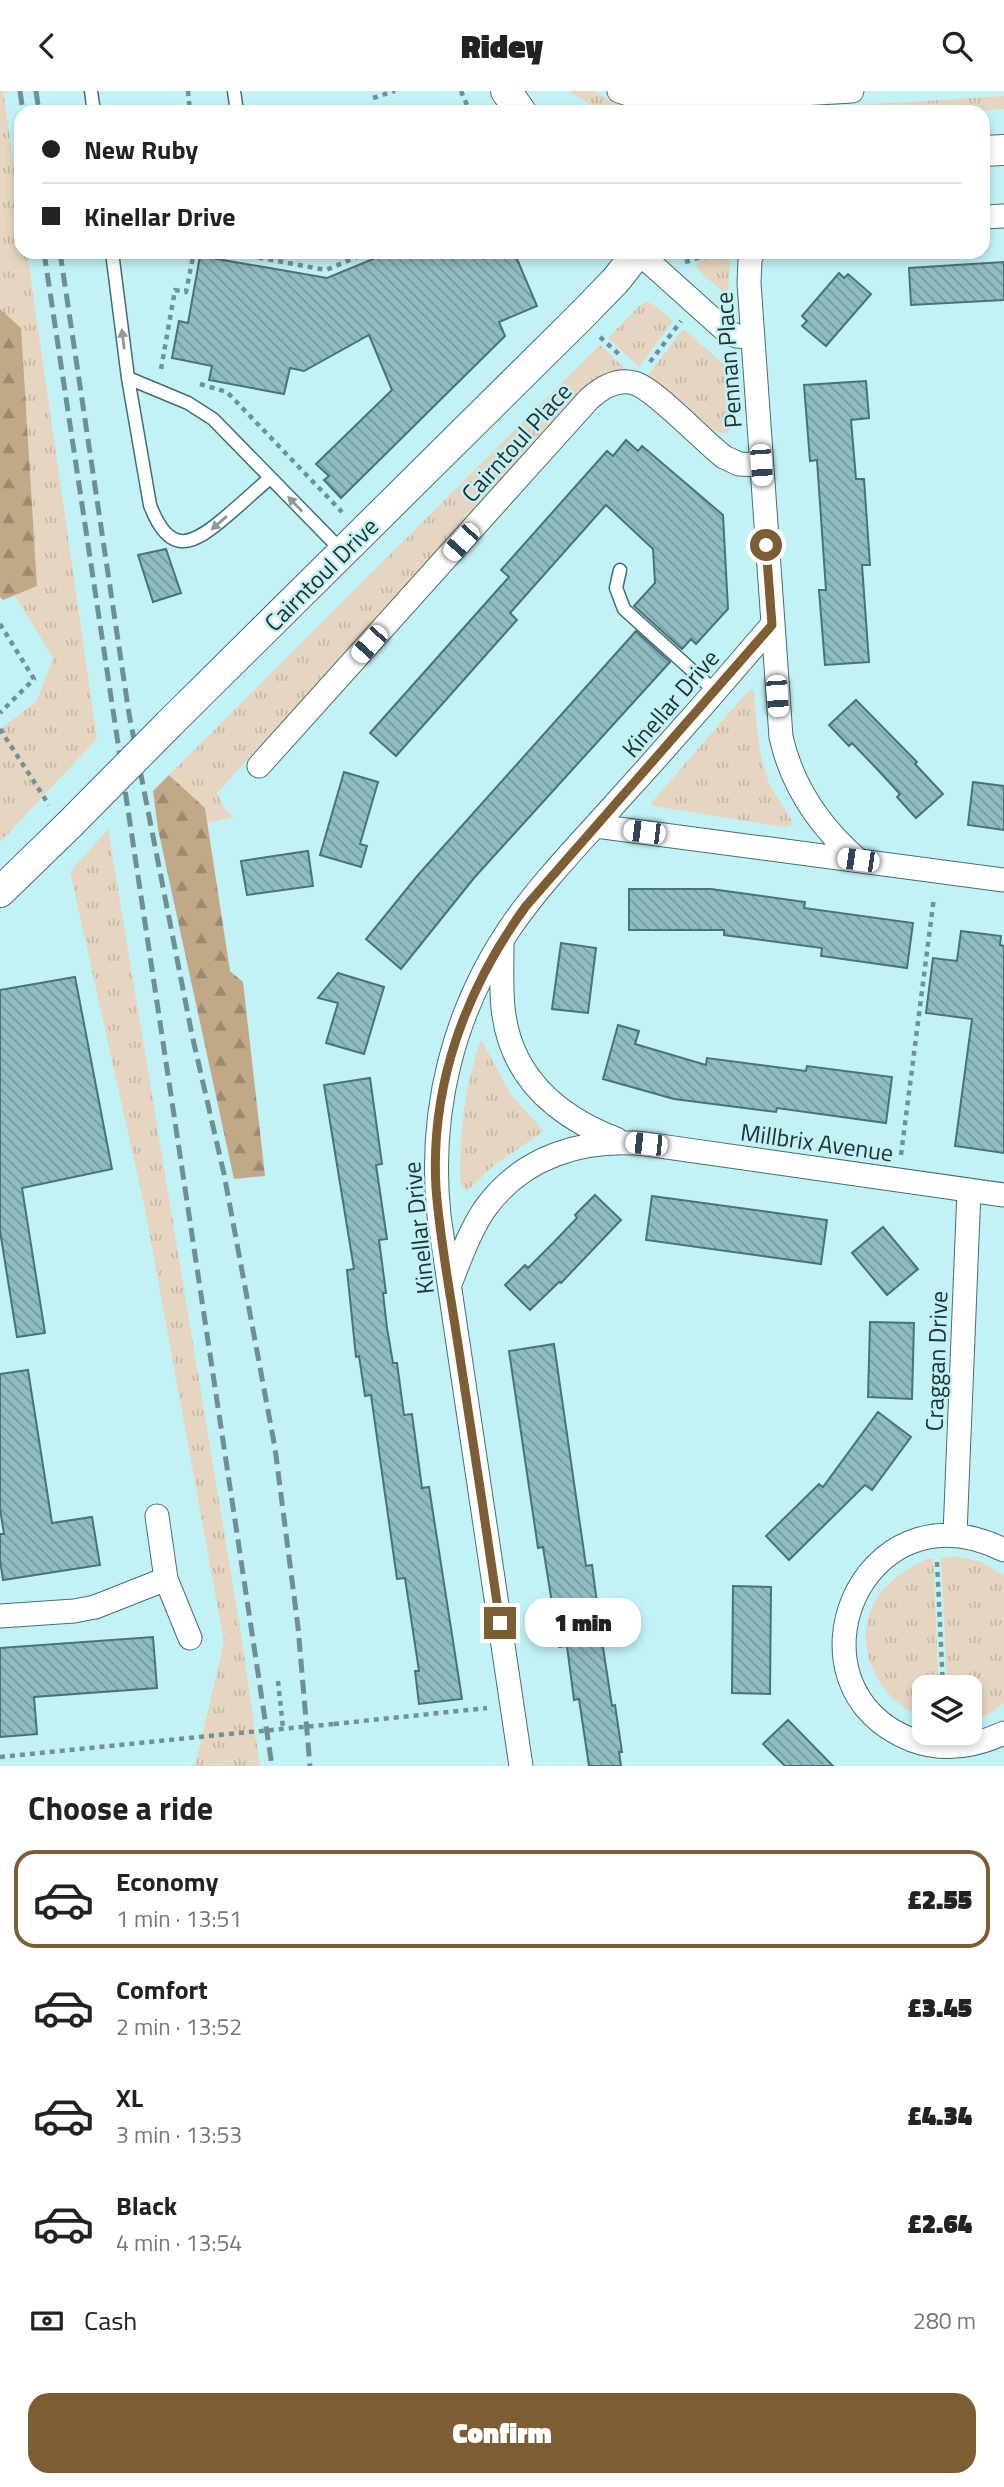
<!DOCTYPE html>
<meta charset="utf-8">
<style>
body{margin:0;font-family:"Titillium Web",sans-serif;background:#f6f6f6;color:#222;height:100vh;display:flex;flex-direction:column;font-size:26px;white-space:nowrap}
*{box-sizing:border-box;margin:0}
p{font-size:23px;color:#767676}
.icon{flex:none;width:38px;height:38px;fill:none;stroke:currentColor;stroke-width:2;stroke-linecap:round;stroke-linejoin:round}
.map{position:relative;height:1675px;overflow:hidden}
.panel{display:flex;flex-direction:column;background:#fff;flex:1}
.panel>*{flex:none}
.hud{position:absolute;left:14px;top:14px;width:976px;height:154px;border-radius:21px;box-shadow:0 4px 10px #0003;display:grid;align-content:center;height:154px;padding:0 28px;background:#fff}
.controls{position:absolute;left:912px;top:1584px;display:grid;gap:14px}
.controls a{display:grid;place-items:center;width:70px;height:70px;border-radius:14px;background:#fff;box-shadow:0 4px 10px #0003;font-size:35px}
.end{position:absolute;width:32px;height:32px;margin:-16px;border:9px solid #7d5d33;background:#fff;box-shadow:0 0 0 4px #fff}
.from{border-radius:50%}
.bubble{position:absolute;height:49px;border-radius:21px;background:#fff;box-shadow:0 4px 10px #0003;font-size:23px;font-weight:800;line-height:49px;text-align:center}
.car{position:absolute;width:21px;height:42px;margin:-21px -10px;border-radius:9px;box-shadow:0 0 5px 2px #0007;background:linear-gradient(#fff 24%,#345 0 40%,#fff 0 76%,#345 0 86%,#fff 0)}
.hud b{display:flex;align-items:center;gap:24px;height:66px;font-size:26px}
.hud b+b{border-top:2px solid #e0e0e0}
.hud i{width:18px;height:18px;background:#222}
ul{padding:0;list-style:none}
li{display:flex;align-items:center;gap:21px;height:98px;margin:0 14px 10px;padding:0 14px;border:4px solid transparent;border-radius:21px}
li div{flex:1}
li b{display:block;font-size:26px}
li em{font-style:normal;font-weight:800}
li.selected{border-color:#7d5d33}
li>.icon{width:63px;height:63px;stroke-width:1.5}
h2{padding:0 28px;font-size:32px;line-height:84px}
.pay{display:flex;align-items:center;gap:18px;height:77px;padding:0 28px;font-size:26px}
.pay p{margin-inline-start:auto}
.cta{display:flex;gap:14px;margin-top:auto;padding:14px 28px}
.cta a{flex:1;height:80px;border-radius:21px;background:#7d5d33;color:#fff;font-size:28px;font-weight:800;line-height:80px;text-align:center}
header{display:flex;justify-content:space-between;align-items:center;height:91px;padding:0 28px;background:#fff;font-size:32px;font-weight:800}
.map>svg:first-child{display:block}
.grass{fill:url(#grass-tufts)}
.forest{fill:url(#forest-firs)}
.building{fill:url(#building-back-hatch);stroke:#487377;stroke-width:2}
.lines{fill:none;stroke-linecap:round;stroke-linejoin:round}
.service-casing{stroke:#436f73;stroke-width:15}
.minor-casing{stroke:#436f73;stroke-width:25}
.tertiary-casing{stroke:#436f73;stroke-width:32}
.path{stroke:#719295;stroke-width:4.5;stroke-dasharray:5 5;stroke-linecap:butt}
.service{stroke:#fff;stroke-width:12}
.minor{stroke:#fff;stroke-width:23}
.tertiary{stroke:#fff;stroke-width:30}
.rail{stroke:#6f8f92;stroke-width:5;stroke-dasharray:14 7;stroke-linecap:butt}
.tertiary-bridge-casing{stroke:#436f73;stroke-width:32;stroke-linecap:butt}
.path-bridge{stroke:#719295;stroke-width:4.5;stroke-dasharray:5 5;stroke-linecap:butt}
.tertiary-bridge{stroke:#fff;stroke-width:30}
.oneway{fill:#90999a}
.route{stroke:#7d5d33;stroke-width:9}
.labels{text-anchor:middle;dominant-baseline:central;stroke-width:5;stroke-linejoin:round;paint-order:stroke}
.street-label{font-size:24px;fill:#213335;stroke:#c3f2f6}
</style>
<header><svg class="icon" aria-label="back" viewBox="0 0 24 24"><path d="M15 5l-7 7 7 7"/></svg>Ridey<svg class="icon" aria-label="search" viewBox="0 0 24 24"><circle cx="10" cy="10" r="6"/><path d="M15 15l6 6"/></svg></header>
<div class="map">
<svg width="1004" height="1675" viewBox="0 0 1004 1675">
<defs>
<pattern id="grass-tufts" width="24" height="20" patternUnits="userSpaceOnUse" patternTransform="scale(1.75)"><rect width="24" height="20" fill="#e6d6c1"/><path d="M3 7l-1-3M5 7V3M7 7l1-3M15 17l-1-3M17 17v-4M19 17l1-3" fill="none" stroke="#c5b8a6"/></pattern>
<pattern id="forest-firs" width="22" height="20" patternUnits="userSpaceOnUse" patternTransform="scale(1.75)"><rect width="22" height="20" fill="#c1a887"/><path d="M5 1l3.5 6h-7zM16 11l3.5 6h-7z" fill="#9c896f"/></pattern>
<pattern id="building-back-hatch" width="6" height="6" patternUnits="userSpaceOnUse" patternTransform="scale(1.75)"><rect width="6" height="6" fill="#8fbdc1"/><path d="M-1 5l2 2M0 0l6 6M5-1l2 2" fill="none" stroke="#749a9e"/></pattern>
</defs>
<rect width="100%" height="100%" fill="#c3f2f6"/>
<path class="grass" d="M0,0h3l18,122v39h6l70,487 -97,103v-113l37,-28 16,-43 -53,-87z
M568,0h24l25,12 32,9h-46z
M1004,5v13l-45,3h-145l-1,-4z
M727,163l3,3 -2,34 -3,3 -27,-24 -2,-5 3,-4z
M646,211l7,2 20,17 -34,46 -31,-29 32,-33z
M683,238l47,40 4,56 -7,8c-22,2 -62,-43 -79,-58z
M600,254l29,27 -71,46 -341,375 7,15 10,9 -27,6 -2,-15 -36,-33z
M752,598l2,3c2,31 4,62 15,91 6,15 20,28 24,42l-9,2 -132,-21v-4l96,-111z
M108,738l134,811 18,126h-65l29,-124 -78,-428 -76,-342z
M482,950l29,54 33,36 -51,35 -26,25 -6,-5 -1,-10c0,-46 5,-90 20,-134z
M954,1465l28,6 22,14v127l-18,13 -16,4v-33h-23l-6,-129z
M926,1468h7l6,128h-15v31c-50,-18 -78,-83 -42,-127 13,-15 27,-23 44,-32z"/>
<path class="forest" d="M0,218l21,19 16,258 -34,14 -3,-3z
M169,684l36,33 25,163 13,11 22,194 -31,3 -76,-350 -5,-38z"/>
<path class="building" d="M390,161h124l23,54 -38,16 6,14 -164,162 -17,-18 5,-4 -13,-12 76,-74 -23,-55 -65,36 -14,-3 -6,26 -75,-14 3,-14 -40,-8 7,-37 9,2 12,-67 127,22z
M1004,171v38l-93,5 -2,-37z
M839,182l5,5 4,-4 23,20 -45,52 -24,-20 5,-5 -5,-5z
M866,290l3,37 -18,2 5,59h8l6,86h-8l7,97 -44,3 -6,-75h7l-9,-130 -7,1 -6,-76z
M626,349l12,11 4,-5 81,69 5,94 -32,35 -5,-5 -9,10 -48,-43 21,-23 -2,-34 -47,-44 -96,108 7,7 -121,136 -26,-23 139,-156 -8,-7 106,-119 6,5z
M166,458l15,44 -28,9 -15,-47z
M636,540l34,31 -196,216 -73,91 -35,-30 52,-64z
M856,609l61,62 -2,2 28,30 -27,24 -19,-21 3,-3 -23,-25 -25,-26 -3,3 -20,-21z
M344,681l34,10 -18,62 7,2 -6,21 -41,-12z
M973,691l31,4v44l-36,-5z
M308,760l5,35 -66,9 -6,-34z
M629,798h82l94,13 -1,6 109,15 -6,45 -86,-12 1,-8 -98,-13v-5h-95z
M961,840l40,5 -1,9 4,1v207l-49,-7 17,-127 -46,-6 7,-55 24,3z
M561,852l35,5 -8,65 -36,-4z
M338,882l46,14 -20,67 -38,-11 12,-40 -20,-5z
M75,886l37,192 -90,19 23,145 -28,4 -17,-106v-241z
M618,934l21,6 -4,13 71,21 1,-7 99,13 1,-5 85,11 -6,46 -109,-15 -1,4 -102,-13 -71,-20z
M370,987l12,86 -6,1 11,74 -8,1 7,53h-3l4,35 6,35h4l7,52 8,-1 10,74 7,-1 33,212 -43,5 -4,-33h4l-14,-93 -8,1 -26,-184 -6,1 -6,-40 -3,1 -9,-87 7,-1 -30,-184z
M595,1104l26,25 -60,63 -2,-1 -29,28 -25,-25 20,-20 3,3 25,-25 24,-25 -2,-3z
M652,1105l175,24 -6,44 -175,-24z
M883,1136l35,42 -31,26 -35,-42z
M870,1231l44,1 -2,76 -44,-2z
M554,1253l32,222 6,-1 10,76 10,65 3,-1 7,47h-3l2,14h-32l-10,-67 -5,1 -7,-54 -8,1 -16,-100 -5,1 -29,-197z
M28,1279l24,153 40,-6 8,48 -97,15 -3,-20v-26h4l-4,-25v-135z
M878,1321l33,25 -39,53 -7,-5 -76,75 -23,-24 53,-52 4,3z
M733,1495l38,1 -1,107 -38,-1z
M153,1546l4,51 -123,9 3,37 -37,3v-89z
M788,1629l45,46h-48l-22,-22z"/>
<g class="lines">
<g class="service-casing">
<path id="service" d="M91,0l3,21
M234,0l3,21
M112,161l16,126 60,25 25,16 130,133
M128,287l22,127c20,53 43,40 78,10 14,-12 28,-25 42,-37
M620,479l-4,18 8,21 92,83"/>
</g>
<g class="minor-casing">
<path id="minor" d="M619,0l21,7 41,3 171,-10
M984,126l20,-1
M638,161l88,79 11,5 15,1
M753,161l-3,8 -1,23 32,454c11,49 39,90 77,123
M259,675l330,-367c12,-11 27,-21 45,-16 20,5 70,59 90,74l15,7 22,1
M596,735l408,54
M502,852c0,21 -1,43 1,65 7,68 53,108 113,131
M450,1193c10,-25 19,-51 34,-74 38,-54 99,-72 162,-66l358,51
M157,1425l9,63 24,59
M955,1443l14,-344
M1004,1459c-144,-71 -226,138 -92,190 32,12 62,7 92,-7
M0,1525l74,-5 21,-4 71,-28
M521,1675l-82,-550c-11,-104 14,-205 73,-291 32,-46 73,-87 110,-129 51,-56 101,-113 150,-171"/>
</g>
<g class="tertiary-casing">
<path id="tertiary" d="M506,0l15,21
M984,60l20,-1
M169,633l411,-407 36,-37 22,-28
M0,801l70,-68"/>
</g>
<path class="path" d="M188,0l2,21
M461,0l9,21
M373,7l22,-7
M229,161l97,18 43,-18
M685,171l32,-10
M600,246l22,20
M650,271l31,-41
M161,278l14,-79 11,2 8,-40
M200,293l27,8 115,120
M0,533l34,55 -34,34
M0,638l49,76
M901,1064l33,-258
M937,1471l6,125
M278,1590l5,47
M334,1633l153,-16
M0,1666l229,-23"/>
<use href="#service" class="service"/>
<use href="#minor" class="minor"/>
<use href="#tertiary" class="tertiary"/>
<path class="rail" d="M20,0l3,21
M36,0l3,21
M44,161l228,1514
M60,161l69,462 63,321 32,139 51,274 23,179 12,139"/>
<g class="tertiary-bridge-casing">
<path id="tertiary-bridge" d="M70,733l99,-100"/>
</g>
<path class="path-bridge" d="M229,1643l105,-10"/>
<use href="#tertiary-bridge" class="tertiary-bridge"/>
</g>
<defs><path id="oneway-solid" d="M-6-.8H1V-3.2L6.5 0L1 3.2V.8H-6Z" transform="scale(1.75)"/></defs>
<g class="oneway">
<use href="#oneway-solid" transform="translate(123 248) rotate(-97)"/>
<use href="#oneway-solid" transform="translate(295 413) rotate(-134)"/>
<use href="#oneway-solid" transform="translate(219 432) rotate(139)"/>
</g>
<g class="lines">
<path class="route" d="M500,1532c-13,-91 -27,-181 -41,-272 -8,-54 -19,-109 -23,-163 -6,-103 30,-200 90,-282l246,-281 -6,-80"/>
</g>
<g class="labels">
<g class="street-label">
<text transform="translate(728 269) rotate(-94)">Pennan Place</text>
<text transform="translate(516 351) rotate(-48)">Cairntoul Place</text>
<text transform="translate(321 483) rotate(-45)">Cairntoul Drive</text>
<text transform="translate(670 612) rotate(-49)">Kinellar Drive</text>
<text transform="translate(817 1051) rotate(8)">Millbrix Avenue</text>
<text transform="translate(418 1137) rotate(-96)">Kinellar Drive</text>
<text transform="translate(936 1270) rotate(-88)">Craggan Drive</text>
</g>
</g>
</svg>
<div class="controls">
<a><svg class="icon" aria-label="layers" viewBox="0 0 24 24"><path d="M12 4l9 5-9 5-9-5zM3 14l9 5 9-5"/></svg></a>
</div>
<i class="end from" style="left:766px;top:454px"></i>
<i class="end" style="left:500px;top:1532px"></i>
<div class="bubble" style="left:525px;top:1507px;width:116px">1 min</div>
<i class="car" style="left:761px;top:374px;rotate:176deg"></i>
<i class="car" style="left:461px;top:451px;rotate:222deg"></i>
<i class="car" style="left:369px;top:553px;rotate:222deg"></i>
<i class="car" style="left:777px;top:605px;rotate:176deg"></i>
<i class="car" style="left:644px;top:741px;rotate:277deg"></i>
<i class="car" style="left:858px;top:769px;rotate:278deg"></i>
<i class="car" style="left:646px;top:1053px;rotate:276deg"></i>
<div class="hud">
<b><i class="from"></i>New Ruby</b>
<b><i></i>Kinellar Drive</b>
</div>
</div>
<section class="panel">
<h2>Choose a ride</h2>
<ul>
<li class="selected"><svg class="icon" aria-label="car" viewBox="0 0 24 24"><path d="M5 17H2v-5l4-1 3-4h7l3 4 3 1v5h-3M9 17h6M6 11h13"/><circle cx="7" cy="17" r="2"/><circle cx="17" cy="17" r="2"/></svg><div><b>Economy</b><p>1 min · 13:51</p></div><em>£2.55</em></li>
<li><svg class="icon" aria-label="car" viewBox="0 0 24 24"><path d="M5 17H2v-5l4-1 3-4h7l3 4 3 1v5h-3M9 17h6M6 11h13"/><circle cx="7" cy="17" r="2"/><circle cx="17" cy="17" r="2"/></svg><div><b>Comfort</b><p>2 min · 13:52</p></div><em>£3.45</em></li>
<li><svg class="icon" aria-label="car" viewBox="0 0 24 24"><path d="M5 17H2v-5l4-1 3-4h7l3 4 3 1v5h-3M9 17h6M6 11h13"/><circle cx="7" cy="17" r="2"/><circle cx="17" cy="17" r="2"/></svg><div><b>XL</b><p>3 min · 13:53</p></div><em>£4.34</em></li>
<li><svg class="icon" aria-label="car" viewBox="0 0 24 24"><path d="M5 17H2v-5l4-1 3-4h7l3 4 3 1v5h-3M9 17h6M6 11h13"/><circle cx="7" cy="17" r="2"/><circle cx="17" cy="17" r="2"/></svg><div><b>Black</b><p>4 min · 13:54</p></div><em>£2.64</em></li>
</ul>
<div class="pay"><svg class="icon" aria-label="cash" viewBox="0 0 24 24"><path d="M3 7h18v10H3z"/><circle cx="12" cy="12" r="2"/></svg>Cash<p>280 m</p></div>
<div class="cta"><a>Confirm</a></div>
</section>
